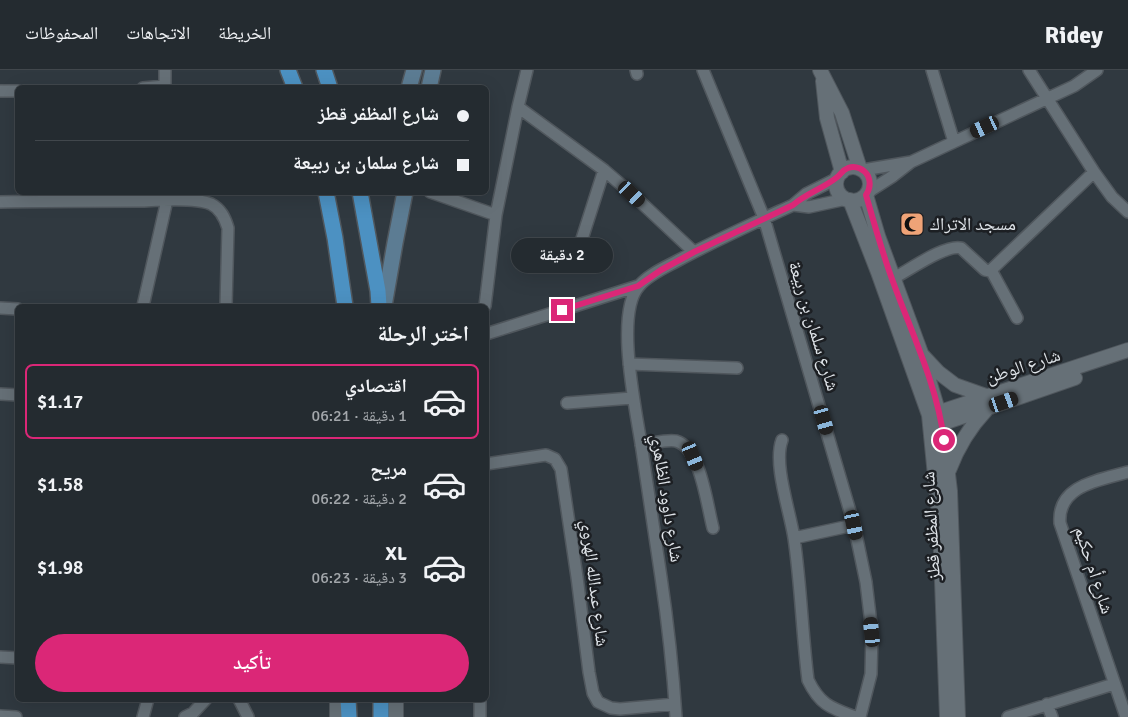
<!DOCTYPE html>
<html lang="ar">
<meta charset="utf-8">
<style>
body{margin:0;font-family:Signika,"Noto Naskh Arabic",sans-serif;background:#30373c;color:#f1f3f6;direction:rtl;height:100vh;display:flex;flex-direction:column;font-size:19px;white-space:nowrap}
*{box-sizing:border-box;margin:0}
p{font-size:16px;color:#a3a7ab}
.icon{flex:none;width:28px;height:28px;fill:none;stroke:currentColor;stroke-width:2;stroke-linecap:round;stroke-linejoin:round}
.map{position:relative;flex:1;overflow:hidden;direction:ltr}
.drawer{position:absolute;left:15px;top:234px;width:474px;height:398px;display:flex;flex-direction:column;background:#242b30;border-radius:8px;box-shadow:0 5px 20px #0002,0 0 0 1px #41474c;direction:rtl}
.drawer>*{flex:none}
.hud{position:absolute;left:15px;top:15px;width:474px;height:110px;border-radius:8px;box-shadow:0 5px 20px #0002,0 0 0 1px #41474c;direction:rtl;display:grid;align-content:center;height:110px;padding:0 20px;background:#242b30}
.end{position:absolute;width:22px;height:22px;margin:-11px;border:6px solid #db2777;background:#fff;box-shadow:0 0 0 2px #fff}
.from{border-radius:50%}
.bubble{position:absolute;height:35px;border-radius:18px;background:#242b30;box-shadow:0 5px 20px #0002,0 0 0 1px #41474c;font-size:16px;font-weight:600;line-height:35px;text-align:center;direction:rtl}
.car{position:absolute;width:15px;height:30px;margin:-15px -8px;border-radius:6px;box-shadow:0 0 4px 1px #0007;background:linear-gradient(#222 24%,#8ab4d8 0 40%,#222 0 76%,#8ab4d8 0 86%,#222 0)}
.hud b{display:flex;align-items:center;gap:18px;height:48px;font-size:19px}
.hud b+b{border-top:1px solid #41474c}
.hud i{width:12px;height:12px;background:#f1f3f6}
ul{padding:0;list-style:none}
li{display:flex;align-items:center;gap:15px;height:75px;margin:0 10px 8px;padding:0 10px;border:2px solid transparent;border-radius:8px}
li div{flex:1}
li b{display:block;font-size:19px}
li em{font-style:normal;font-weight:600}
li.active{border-color:#db2777}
li>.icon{width:45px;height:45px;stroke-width:1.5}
h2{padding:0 20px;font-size:22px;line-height:60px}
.primary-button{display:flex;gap:10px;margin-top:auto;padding:10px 20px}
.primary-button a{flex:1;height:58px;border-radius:30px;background:#db2777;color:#fff;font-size:20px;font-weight:600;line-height:58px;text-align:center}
header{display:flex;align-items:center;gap:30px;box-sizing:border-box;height:70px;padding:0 25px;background:#242b30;border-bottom:1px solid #41474c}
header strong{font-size:24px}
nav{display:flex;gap:28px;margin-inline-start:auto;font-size:18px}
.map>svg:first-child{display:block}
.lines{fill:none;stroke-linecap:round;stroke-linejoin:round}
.minor-casing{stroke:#50575d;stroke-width:14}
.tertiary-casing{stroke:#50575d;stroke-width:16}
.secondary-casing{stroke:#50575d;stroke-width:18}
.trunk-casing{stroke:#50575d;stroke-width:18}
.minor{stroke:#667077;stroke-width:11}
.tertiary{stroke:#667077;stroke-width:14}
.secondary{stroke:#5c7c93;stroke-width:15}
.trunk{stroke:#4c91c2;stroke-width:15}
.route{stroke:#db2777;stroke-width:6}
.labels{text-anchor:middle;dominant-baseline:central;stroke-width:5;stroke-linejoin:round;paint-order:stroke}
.poi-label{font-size:18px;fill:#dfe4e9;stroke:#1c1f23;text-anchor:start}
.street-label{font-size:18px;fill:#dfe4e9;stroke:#1c1f23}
</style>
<header>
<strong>Ridey</strong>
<nav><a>الخريطة</a><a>الاتجاهات</a><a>المحفوظات</a></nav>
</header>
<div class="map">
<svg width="1128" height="647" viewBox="0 0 1128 647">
<rect width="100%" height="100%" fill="#303940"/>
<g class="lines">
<g class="minor-casing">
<path id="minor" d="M165,0v18
M636,0l1,4
M703,0l61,148 90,307 12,57 6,50 -1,42 -11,43
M932,0l22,72
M1029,0l65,102 18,25 16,15
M143,18l22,-2
M0,21h18
M518,37l86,63 28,24 62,58
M863,100l48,-8
M430,122l66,23
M868,122l25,-16 18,-14 163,-76 23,-16
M0,132c47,-1 95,-1 142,-1 18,-1 53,-4 69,3 10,5 14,14 17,24l-2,78
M793,135l16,2 37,-8
M581,172l23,-72
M991,200l26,48
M892,209c16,-8 53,-35 69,-31l24,22 5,1 104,-99
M143,236l24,-106v-7
M485,236l11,-91 22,-108 9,-37
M0,238l18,1
M486,264l152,-48
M629,294l108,4
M0,324l18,1
M567,333l65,-5
M782,370c-9,24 8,71 12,98 7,47 8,95 14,142 12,25 23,28 47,37
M641,375c11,-1 25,-6 35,-4 25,7 31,65 37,87
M486,394l60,-9 9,4 6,10 16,108 12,95 4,21 5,9 13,6 9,1 55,-5
M794,468l60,-13
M0,587l18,1
M239,629l9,18
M480,629v18
M1047,634l5,13
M0,646l16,1
M143,647l5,-18
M185,647l8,-4 13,-14
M676,647c-3,-46 -8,-93 -15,-140 -6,-42 -13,-85 -19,-127 -5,-36 -28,-136 -3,-164 9,-11 25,-18 38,-25 37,-20 77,-38 116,-56l13,-11 32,-16
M1008,647l106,-33
M1126,647l-66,-194c-3,-38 40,-43 68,-51"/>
</g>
<g class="tertiary-casing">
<path id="tertiary" d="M820,0l22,43 18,56
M823,11l4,37 15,54
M836 114a17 17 0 1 1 34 0a17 17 0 1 1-34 0Z
M866,125l12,41 43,117 21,71 8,67 8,226
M850,130l28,72 51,143 11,111 7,191
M923,286l15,16 17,13 34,12
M931,345l197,-65
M935,356l140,-48
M949,400c9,-24 20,-42 37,-60
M337,629v18
M396,647v-18"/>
</g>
<g class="secondary-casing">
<path id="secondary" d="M409,18l5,-18
M429,18l4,-18
M384,236l11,-63 10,-51"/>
</g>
<g class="trunk-casing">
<path id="trunk" d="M288,0l7,18
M324,0l6,18
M326,122l9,46 10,68
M360,122l18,99 1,15
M348,629l1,18
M381,629v18"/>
</g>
<use href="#minor" class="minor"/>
<use href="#tertiary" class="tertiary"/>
<use href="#secondary" class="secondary"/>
<use href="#trunk" class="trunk"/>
</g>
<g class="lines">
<path class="route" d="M562,240l76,-24 23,-16 33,-18 99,-47c14,-12 29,-16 43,-27 5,-3 6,-8 12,-10 8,-3 16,1 20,8 3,7 2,13 -2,19 8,28 16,57 26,84 19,53 45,105 52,161"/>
</g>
<defs>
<g id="mosque-square" transform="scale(1.25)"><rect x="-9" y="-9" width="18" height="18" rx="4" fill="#efa377" stroke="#1c1f23"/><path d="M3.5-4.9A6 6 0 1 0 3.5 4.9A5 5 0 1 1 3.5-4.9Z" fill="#111"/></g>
</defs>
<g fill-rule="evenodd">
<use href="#mosque-square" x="912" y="154"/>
</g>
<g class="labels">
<g class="poi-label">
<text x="930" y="154">مسجد الاتراك</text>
</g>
<g class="street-label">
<text transform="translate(814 256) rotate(73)">شارع سلمان بن ربيعة</text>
<text transform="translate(1023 296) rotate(-18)">شارع الوطن</text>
<text transform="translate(667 428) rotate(81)">شارع داوود الظاهري</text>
<text transform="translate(931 456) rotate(-93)">شارع المظفر قطز</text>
<text transform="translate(1094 500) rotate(72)">شارع أم حكيم</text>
<text transform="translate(595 513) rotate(83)">شارع عبدالله الهروي</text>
</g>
</g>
</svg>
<i class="end from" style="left:944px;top:370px"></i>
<i class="end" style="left:562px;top:240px"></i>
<div class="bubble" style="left:511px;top:168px;width:102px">2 دقيقة</div>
<i class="car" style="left:985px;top:57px;rotate:245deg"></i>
<i class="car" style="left:632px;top:124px;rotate:133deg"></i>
<i class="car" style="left:1004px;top:332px;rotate:71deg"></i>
<i class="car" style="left:824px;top:350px;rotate:164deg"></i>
<i class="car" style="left:693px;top:386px;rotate:157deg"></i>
<i class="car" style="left:854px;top:455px;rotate:168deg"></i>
<i class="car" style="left:872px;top:562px;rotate:354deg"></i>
<div class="hud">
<b><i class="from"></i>شارع المظفر قطز</b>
<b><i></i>شارع سلمان بن ربيعة</b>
</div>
<section class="drawer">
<h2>اختر الرحلة</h2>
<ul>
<li class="active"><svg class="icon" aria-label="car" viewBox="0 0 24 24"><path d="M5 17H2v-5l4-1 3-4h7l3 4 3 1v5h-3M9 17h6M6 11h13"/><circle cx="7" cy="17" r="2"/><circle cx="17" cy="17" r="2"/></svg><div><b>اقتصادي</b><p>1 دقيقة · 06:21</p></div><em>$1.17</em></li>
<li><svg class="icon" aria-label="car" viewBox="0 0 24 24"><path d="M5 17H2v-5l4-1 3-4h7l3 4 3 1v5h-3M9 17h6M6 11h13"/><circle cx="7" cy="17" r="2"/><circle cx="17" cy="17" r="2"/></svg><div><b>مريح</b><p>2 دقيقة · 06:22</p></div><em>$1.58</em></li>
<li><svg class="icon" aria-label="car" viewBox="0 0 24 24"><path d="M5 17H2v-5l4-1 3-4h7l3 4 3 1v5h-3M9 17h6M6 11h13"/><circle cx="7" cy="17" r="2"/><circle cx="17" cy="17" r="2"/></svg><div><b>XL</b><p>3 دقيقة · 06:23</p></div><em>$1.98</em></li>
</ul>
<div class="primary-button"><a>تأكيد</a></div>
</section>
</div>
